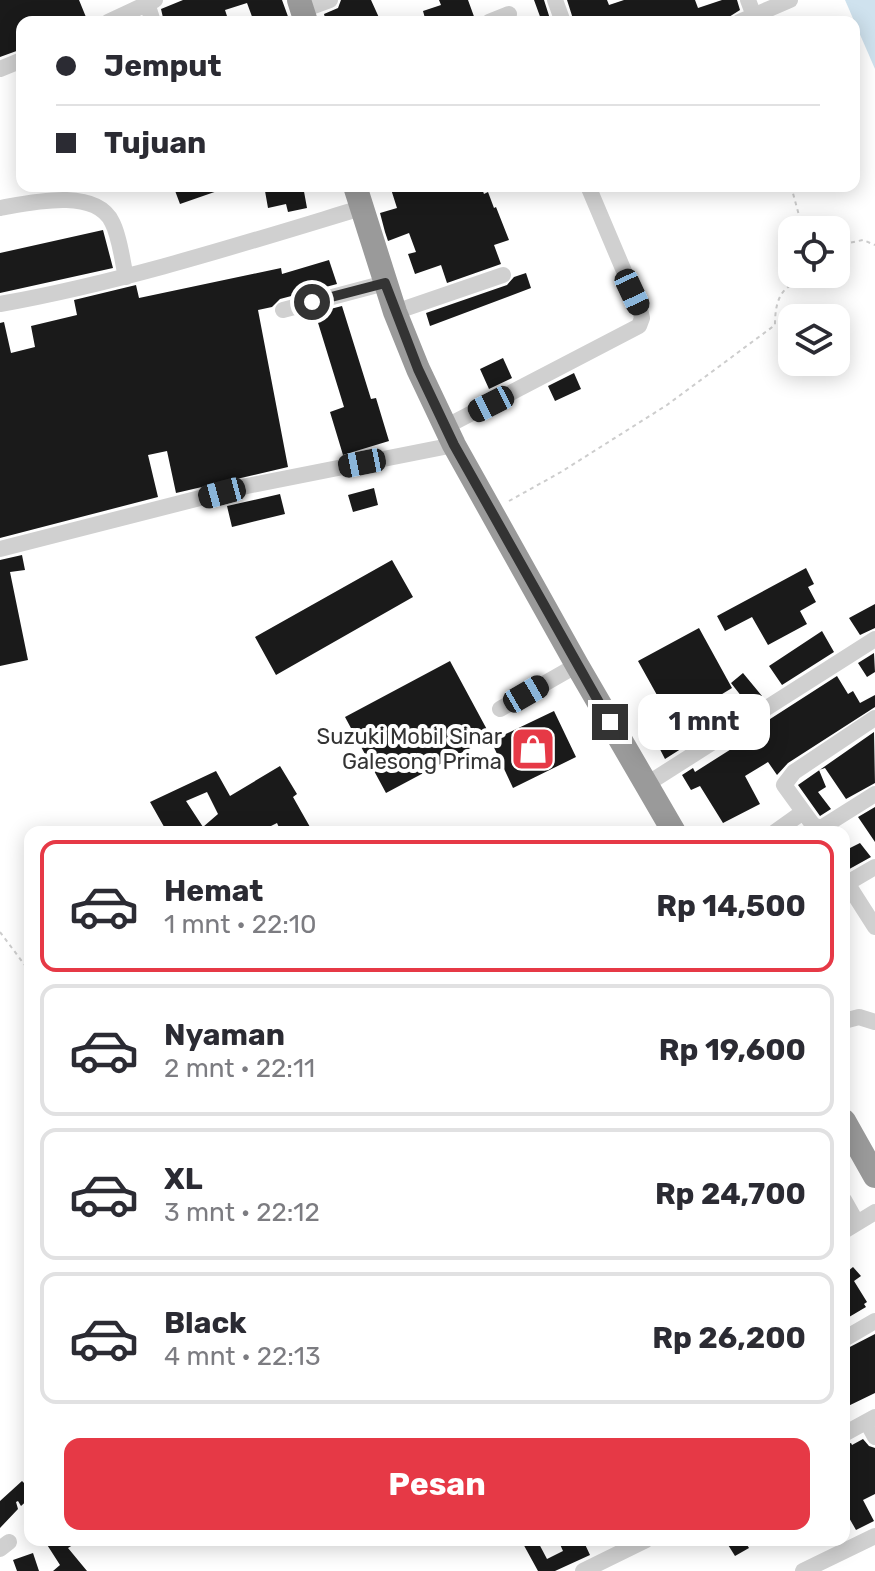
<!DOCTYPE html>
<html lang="id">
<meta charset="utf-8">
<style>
body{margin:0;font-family:Rubik,sans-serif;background:#f7f7f7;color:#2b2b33;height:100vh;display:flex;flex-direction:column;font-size:30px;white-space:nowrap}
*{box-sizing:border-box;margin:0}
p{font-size:26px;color:#7c7c81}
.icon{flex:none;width:44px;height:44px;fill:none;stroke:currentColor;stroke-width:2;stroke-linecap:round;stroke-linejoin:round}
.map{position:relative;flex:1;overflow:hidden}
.sheet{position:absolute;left:24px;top:826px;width:826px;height:720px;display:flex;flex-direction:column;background:#fff;border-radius:16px;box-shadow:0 4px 20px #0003}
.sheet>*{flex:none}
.hud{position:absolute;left:16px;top:16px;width:844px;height:176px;border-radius:16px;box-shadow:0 4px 20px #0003;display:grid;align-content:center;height:176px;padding:0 40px;background:#fff}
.fabs{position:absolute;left:778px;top:216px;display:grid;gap:16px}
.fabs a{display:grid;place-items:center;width:72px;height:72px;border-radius:16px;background:#fff;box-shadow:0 4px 20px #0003;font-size:40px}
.end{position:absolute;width:36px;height:36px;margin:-18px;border:10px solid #333;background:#fff;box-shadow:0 0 0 4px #fff}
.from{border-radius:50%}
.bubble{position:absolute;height:56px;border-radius:16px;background:#fff;box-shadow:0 4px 20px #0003;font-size:26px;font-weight:700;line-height:56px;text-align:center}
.car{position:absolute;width:24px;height:48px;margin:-24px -12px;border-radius:10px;box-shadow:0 0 6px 2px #0007;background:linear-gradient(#222 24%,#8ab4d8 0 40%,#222 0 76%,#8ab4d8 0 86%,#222 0)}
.hud b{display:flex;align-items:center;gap:28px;height:76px;font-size:30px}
.hud b+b{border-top:2px solid #e1e1e2}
.hud i{width:20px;height:20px;background:#2b2b33}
ul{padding:14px 0 0;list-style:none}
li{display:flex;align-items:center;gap:24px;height:132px;margin:0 16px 12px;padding:0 24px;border:4px solid #e1e1e2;border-radius:16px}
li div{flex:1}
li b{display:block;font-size:30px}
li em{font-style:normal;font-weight:700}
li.active{border-color:#e63946}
li>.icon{width:72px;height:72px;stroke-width:1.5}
.action{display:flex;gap:16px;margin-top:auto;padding:16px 40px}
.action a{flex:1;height:92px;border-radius:16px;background:#e63946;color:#fff;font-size:32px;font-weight:700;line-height:92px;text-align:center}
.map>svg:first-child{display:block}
.water{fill:#cfe2ee}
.building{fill:#1a1a1a;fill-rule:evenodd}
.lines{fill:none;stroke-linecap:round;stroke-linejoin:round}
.path{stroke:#cdcdcd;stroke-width:2;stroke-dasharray:4 4;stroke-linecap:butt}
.minor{stroke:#d0d0d0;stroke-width:16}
.highway{stroke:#9a9a9a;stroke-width:24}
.route{stroke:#333;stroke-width:10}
.labels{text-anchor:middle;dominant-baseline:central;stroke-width:8;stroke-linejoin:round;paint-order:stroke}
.poi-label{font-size:22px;fill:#333;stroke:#fff;text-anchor:end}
</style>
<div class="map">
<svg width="875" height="1571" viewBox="0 0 875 1571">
<rect width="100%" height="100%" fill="#fff"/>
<path class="water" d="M845,0h30v69z"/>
<path class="building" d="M0,0h79l9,22h-66v27l-22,8z
M183,0h99l8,22h-36l-7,-19 -22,7 4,12h-18l-1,-3 -9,3h-37l-3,-13z
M341,0h30l10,22h-55l-2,-8 14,-6z
M439,0h29l8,22h-50l-3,-11 18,-6z
M534,0h10l7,22h-9z
M567,0h40l2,5 15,-5h71l3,8 24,-8h15l3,10 -19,12h-147z
M181,186h45v2l-46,16 -6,-16z
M282,186h21l4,22 -19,4 -2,-8 -18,4 -3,-17 18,-3z
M390,186h91l3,8 4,-2 6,16 2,-1 13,33 -15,5 7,19 -54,19 -6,-18 -26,9 -7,-20 8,-2 -7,-19 -21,8 -3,-9 -5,-19 17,-5z
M103,230l10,38 -113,25v-40z
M329,260l8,24 -57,15 -8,8 -14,3 30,157 -112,26 -9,-42 -19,4 10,42 -158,41v-215l4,-1 7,31 24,-6 -4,-21 46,-11 -3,-15 62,-15 3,13 142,-30 1,6z
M526,273l5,15 -101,38 -4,-13 81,-28 7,-8z
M342,306l29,93 5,-1 13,43 -46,14 -13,-43 14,-5 -29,-94z
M503,358l9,20 -23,11 -9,-20z
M574,373l7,16 -26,12 -7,-15z
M374,488l4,17 -25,7 -5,-17z
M280,494l5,20 -53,13 -5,-21z
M22,555l3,15 -15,2 18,88 -28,6v-106z
M392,560l21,37 -137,78 -21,-38z
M806,568l8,16 -6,3 8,15 -16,9 7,13 -39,21 -16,-28 -27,14 -8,-15z
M875,604v24l-15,7 -11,-17z
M699,628l33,60 -18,11 11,22 -60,38 -18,-35 20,-11 -29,-52z
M822,631l12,21 -52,33 -13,-19z
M874,653l1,19 -8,5 -9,-14z
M450,661l41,76 -105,56 -41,-76z
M743,673l19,23 -13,10 -18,-23z
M837,676l11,18 5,-3 7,12 15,-8v12l-87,56 -11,12 -9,-13 -23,14 15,28 -37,19 -23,-37 -9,4 -9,-15 11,-7 2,4 74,-47 -2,-4z
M554,711l22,46 -63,31 -22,-47z
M874,732l1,51 -29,16 -21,-31 -6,2 7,17 -8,5 13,17 -11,7 -22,-31z
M280,766l17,28 -4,3 17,30 -9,5h-20l-4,-9 -18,9h-92l-17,-30 66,-31 14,25zM207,792l11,22 -15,13 -17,-26z
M875,807v35l-17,-25z
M860,843l11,14 -27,15v-21z
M844,1264l4,7 5,-4 8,9 -7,5 13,21 -3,2 2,3 -22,13z
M875,1334v59l-31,15v-58z
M863,1439l6,7 6,2v46l-12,6 11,21 -18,9 -12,-21v-64l7,-2 1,2z
M22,1481l8,8v9l-9,8 -3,-5 -2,1 2,7 -18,19v-27z
M44,1540h37l-13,8 19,23h-34l7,-6z
M521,1540h16l10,19 16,-8 -5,-11h25l7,15 -35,16h-17z
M725,1540h19l5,8 -14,8z
M33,1553l6,18h-22l-4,-11z"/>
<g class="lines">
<path class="path" d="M791,186l12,44
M836,269l6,-5 7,-21 14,-3 12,5
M509,501l52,-29 106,-67 108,-80c0,-27 7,-42 35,-46 8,-1 13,-1 19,-5
M0,932l30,40"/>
<path class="minor" d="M555,0l8,22
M748,0l6,16
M147,3l6,19
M303,10l27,-10
M108,22l47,-22
M489,22l20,-8
M739,22l51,-22
M0,69l22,-9
M0,208c29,-5 95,-21 112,14 8,15 10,38 14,55
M0,304c123,-22 242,-60 361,-96
M283,310l102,-27
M395,312l108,-37
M445,427l194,-101 3,-8 -2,-9 -52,-123
M0,549l247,-63 207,-41
M500,709l77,-44
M875,718l-81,54 -10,13 29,40 8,3 54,-34
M647,784l228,-145
M775,832l28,-20
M847,883l28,44
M844,885l31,-18
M844,1021l15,-4 16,5
M844,1200l13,23
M844,1231l31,-19
M844,1339l31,-18
M867,1422l8,15
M844,1434l31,-17
M0,1549l9,-7
M583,1571l63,-31
M803,1571l72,-35"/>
<path class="highway" d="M299,0l7,22
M355,186l40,126 23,57 36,76 123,220 97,167
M844,1121l31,55"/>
</g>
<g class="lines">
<path class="route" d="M312,302l73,-19 33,86 36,76 156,277"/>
</g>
<defs>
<g id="shop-square" transform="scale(2.3)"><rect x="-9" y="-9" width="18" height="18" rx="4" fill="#e63946" stroke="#fff"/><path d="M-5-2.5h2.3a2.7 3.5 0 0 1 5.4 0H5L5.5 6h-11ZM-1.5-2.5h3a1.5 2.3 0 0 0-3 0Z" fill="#fff"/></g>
</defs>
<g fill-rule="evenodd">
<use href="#shop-square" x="533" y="749"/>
</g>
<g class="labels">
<g class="poi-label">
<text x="502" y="736">Suzuki Mobil Sinar<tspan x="502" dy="25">Galesong Prima</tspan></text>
</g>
</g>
</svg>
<div class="fabs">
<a><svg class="icon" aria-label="locate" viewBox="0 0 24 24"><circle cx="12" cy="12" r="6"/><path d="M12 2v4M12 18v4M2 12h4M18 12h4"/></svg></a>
<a><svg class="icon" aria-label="layers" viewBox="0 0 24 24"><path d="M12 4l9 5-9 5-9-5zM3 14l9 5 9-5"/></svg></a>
</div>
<i class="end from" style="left:312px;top:302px"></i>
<i class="end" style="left:610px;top:722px"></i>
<div class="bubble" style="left:638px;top:694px;width:132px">1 mnt</div>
<i class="car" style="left:632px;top:292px;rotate:155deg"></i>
<i class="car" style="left:491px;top:404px;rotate:243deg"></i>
<i class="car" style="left:362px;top:463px;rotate:259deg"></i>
<i class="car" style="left:222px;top:493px;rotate:255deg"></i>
<i class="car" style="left:526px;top:694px;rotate:60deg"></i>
<div class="hud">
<b><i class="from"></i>Jemput</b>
<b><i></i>Tujuan</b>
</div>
<section class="sheet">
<ul>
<li class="active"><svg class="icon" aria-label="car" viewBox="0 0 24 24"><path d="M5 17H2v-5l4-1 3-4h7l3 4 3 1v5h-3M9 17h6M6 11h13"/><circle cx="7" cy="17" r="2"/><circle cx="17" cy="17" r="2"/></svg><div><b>Hemat</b><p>1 mnt · 22:10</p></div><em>Rp 14,500</em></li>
<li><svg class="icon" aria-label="car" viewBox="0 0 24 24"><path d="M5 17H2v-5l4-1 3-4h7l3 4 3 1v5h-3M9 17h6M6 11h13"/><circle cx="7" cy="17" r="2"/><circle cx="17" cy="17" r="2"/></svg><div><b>Nyaman</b><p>2 mnt · 22:11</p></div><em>Rp 19,600</em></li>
<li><svg class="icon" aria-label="car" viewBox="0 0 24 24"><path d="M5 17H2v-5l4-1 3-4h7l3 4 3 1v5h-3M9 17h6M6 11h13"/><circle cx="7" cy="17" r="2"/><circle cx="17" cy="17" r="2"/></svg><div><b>XL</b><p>3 mnt · 22:12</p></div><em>Rp 24,700</em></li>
<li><svg class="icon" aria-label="car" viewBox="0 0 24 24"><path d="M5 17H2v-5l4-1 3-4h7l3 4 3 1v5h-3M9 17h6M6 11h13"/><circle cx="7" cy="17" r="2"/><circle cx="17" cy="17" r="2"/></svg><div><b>Black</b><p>4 mnt · 22:13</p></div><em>Rp 26,200</em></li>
</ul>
<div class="action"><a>Pesan</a></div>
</section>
</div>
